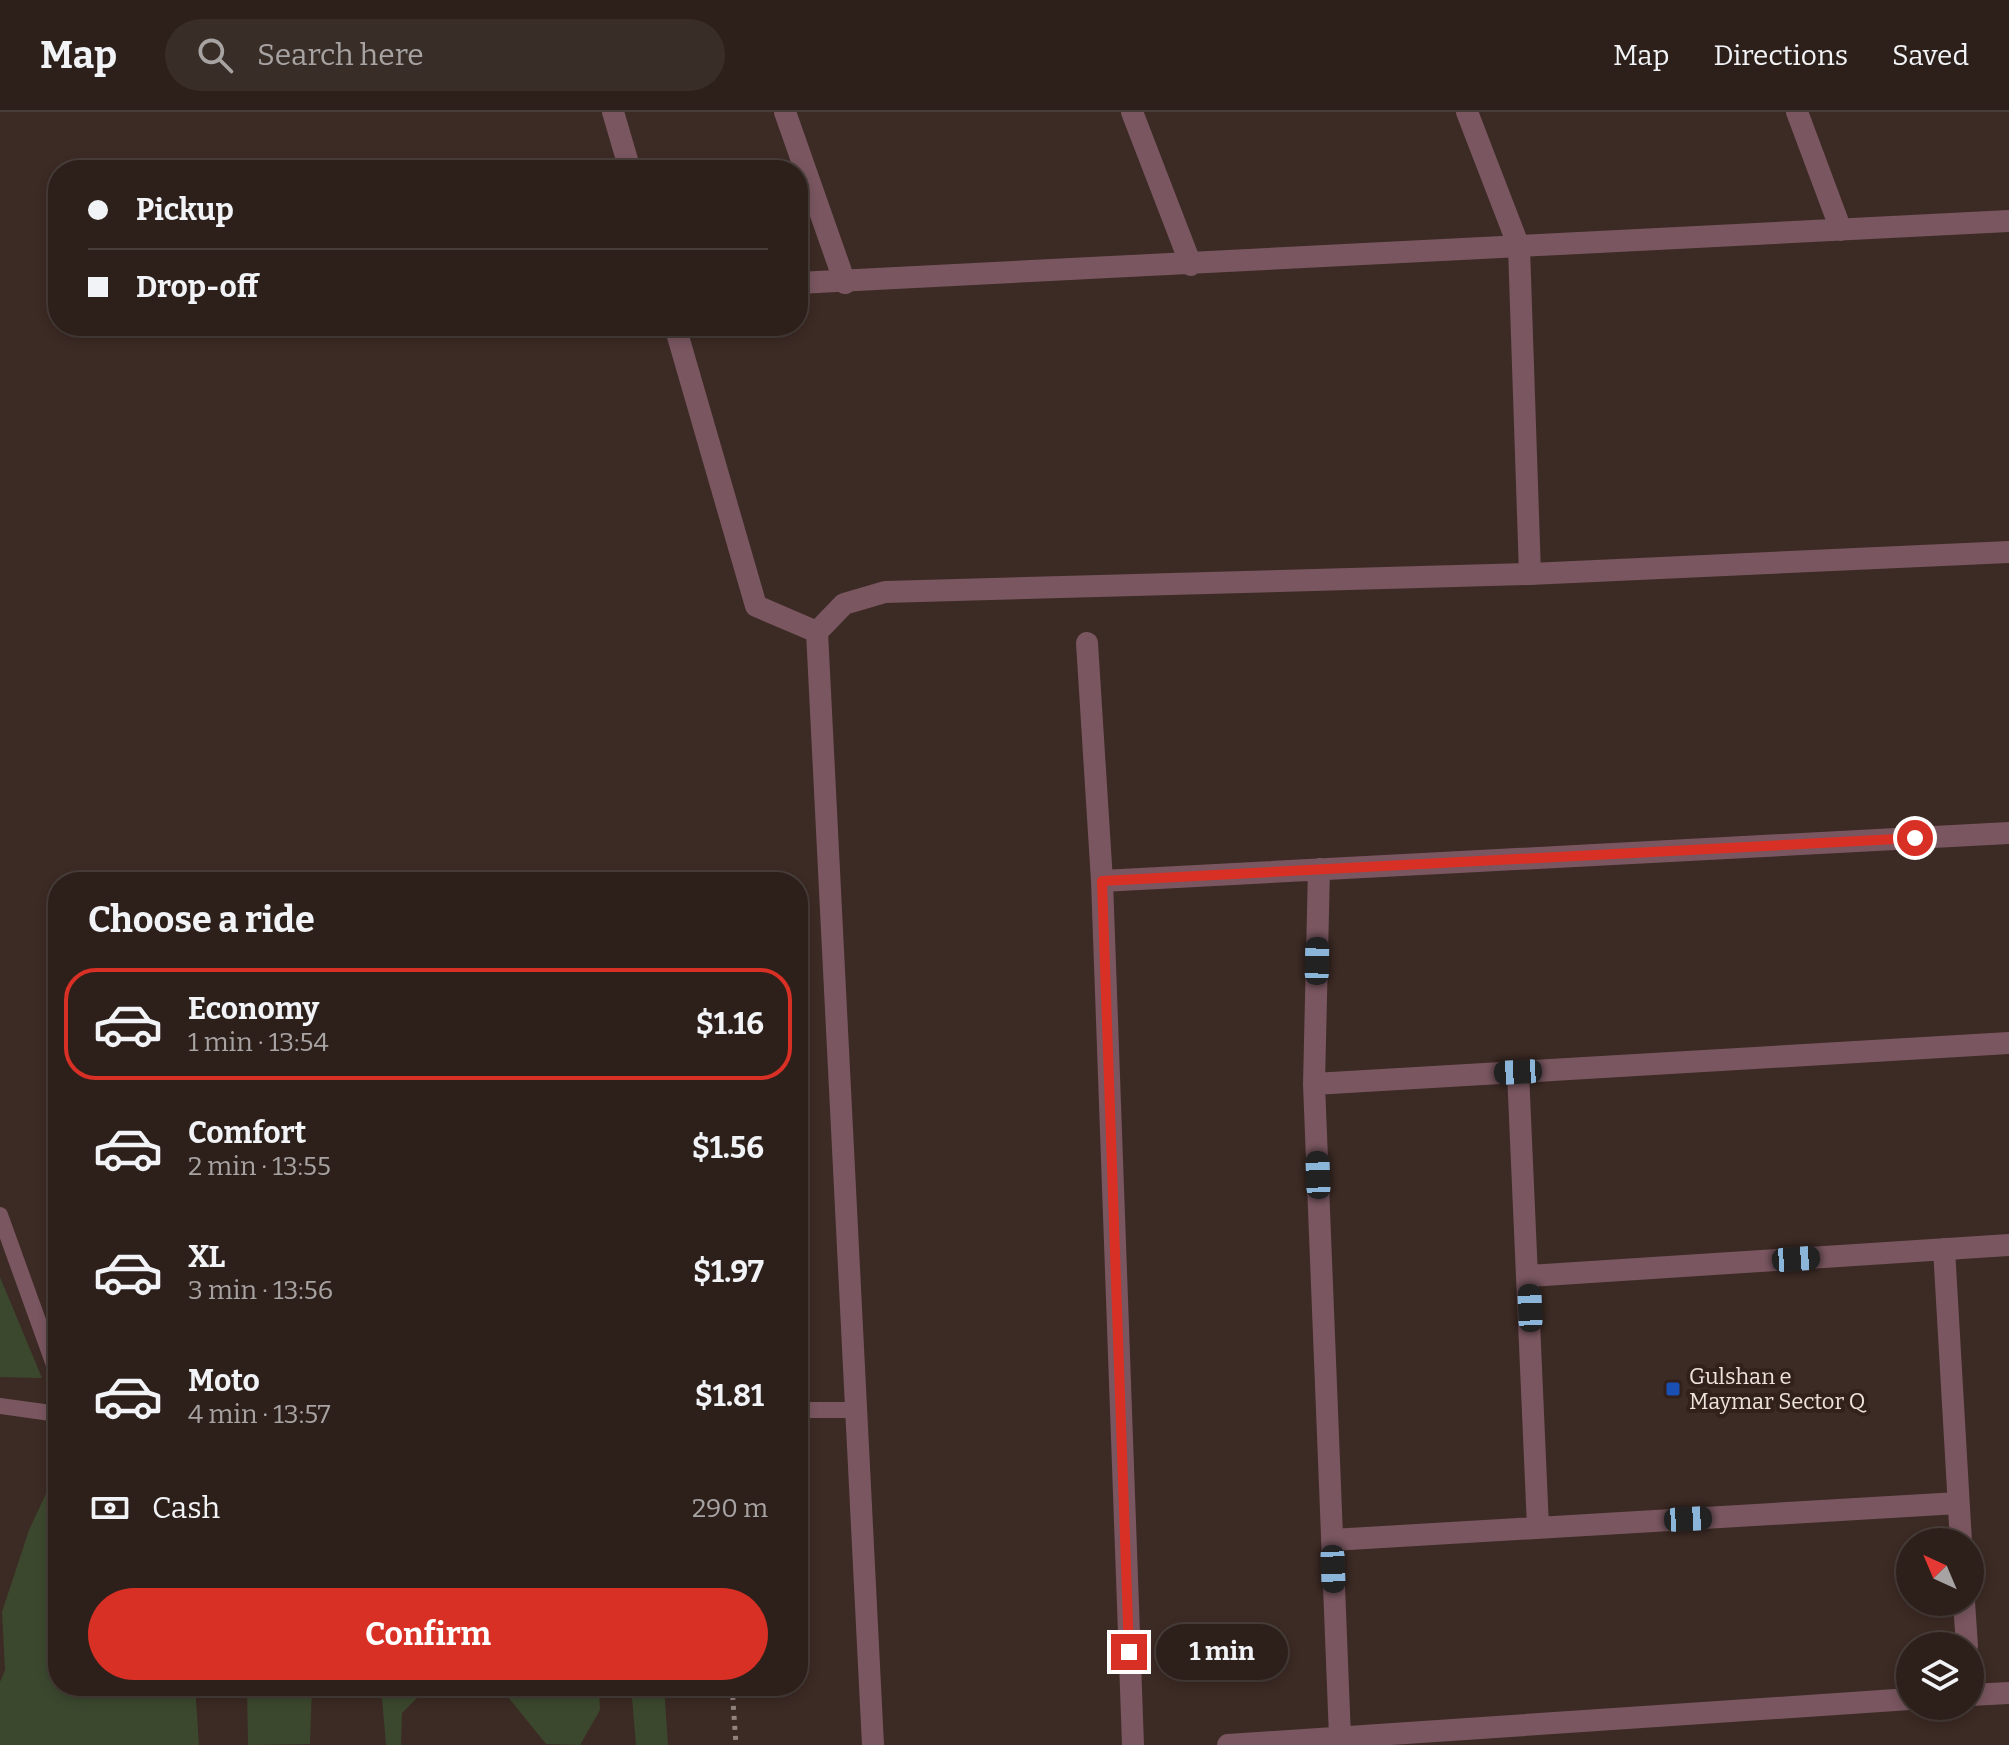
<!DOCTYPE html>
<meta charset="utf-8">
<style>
body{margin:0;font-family:Bitter,serif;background:#392d28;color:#f1f3f6;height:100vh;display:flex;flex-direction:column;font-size:30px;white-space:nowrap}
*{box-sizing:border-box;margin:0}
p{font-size:26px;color:#a7a3a3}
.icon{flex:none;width:44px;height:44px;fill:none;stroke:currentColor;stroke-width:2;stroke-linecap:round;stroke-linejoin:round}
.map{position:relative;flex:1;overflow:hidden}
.drawer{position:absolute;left:48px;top:760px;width:760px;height:824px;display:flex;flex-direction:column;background:#2d201b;border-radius:32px;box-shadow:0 4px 12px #0003,0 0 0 2px #483e3a}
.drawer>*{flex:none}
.banner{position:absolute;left:48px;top:48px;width:760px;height:176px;border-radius:32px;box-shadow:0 4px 12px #0003,0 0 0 2px #483e3a;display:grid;align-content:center;height:176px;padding:0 40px;background:#2d201b}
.needle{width:52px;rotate:316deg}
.fabs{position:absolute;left:1896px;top:1416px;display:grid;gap:16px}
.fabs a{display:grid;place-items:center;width:88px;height:88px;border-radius:50%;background:#2d201b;box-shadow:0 4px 12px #0003,0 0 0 2px #483e3a;font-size:40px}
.end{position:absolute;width:36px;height:36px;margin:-18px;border:10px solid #d93025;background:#fff;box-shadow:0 0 0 4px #fff}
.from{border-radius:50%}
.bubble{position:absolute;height:56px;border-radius:28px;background:#2d201b;box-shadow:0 4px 12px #0003,0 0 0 2px #483e3a;font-size:26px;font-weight:700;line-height:56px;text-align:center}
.car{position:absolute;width:24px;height:48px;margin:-24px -12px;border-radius:10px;box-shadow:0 0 6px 2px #0007;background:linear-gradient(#222 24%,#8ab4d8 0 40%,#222 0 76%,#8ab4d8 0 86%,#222 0)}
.banner b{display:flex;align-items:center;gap:28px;height:76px;font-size:30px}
.banner b+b{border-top:2px solid #483e3a}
.banner i{width:20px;height:20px;background:#f1f3f6}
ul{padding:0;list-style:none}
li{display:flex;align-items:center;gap:24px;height:112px;margin:0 16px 12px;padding:0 24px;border:4px solid transparent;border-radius:32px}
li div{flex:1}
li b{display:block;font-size:30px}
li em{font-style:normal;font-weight:700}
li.active{border-color:#d93025}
li>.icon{width:72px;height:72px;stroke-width:1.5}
h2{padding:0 40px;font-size:36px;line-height:96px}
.pay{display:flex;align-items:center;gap:20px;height:88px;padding:0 40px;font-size:30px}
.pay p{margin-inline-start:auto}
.button{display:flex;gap:16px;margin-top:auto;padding:16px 40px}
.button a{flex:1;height:92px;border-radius:48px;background:#d93025;color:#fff;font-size:32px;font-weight:700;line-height:92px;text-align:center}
header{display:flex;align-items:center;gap:48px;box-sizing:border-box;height:112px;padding:0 40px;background:#2d201b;border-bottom:2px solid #483e3a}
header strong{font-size:38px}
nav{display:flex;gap:44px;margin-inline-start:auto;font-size:28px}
.search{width:560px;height:72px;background:#392d28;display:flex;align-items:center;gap:20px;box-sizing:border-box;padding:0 28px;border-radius:44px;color:#a7a3a3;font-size:30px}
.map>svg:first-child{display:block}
.green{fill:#3c482e}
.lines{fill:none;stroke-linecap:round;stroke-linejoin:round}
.path{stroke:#92837e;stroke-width:5;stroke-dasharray:4 6;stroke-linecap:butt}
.service{stroke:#795660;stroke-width:16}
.minor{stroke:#795660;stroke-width:22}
.tertiary{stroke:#795660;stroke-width:22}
.route{stroke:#d93025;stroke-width:10}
.transit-dot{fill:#1a4fb4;stroke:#32211a;stroke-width:3}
.labels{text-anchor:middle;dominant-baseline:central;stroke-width:8;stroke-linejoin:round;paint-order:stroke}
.poi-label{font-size:22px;fill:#eee2dd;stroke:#32211a;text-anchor:start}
</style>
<header>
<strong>Map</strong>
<div class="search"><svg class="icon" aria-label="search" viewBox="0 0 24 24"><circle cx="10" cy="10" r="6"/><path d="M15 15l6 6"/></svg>Search here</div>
<nav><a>Map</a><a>Directions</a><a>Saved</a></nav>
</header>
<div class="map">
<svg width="2009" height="1633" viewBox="0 0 2009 1633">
<rect width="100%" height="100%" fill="#3c2a24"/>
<path class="green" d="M0,1165l42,101 -42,-1z
M58,1356v218h137l4,59h-199v-63l5,-12 -3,-58 27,-82z
M247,1574h65l-2,58 -62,1z
M381,1574h48l-27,27 -1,32h-15z
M499,1574h100l1,24 -20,35 -34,-1z
M631,1574h33l4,59h-32z"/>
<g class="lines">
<path class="path" d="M732,1574l4,59"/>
<path class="service" d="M0,1103l58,161
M0,1294l58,8
M798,1298h60"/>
<path class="minor" d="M613,0l17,58
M785,0l60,171
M1132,0l59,153
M1467,0l52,135 11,327
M1797,0l44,118
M798,171l1211,-62
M675,214l81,280 61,26
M1087,531l15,238 31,864
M1319,757l-5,215 26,653
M1102,769l907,-48
M1518,960l20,455
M1314,972l695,-41
M1944,1137l17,293
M1529,1164l480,-31
M1332,1428l626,-37
M1964,1490l3,44
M1970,1583l39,-2
M1228,1633l682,-46"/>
<path class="tertiary" d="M873,1633l-56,-1113 27,-28 41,-12 645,-18 479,-22"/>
</g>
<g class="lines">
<path class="route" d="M1129,1540l-27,-771 813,-43"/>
</g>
<rect class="transit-dot" x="1665" y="1269" width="16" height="16" rx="4"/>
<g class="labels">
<g class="poi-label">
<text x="1689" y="1264">Gulshan e<tspan x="1689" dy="25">Maymar Sector Q</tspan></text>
</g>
</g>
</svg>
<div class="fabs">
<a><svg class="needle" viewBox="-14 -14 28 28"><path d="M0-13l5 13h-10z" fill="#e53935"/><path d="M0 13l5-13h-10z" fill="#a7a3a3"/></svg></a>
<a><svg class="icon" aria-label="layers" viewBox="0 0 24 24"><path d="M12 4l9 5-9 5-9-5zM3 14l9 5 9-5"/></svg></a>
</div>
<i class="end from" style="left:1915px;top:726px"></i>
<i class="end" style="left:1129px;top:1540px"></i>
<div class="bubble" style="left:1156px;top:1512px;width:132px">1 min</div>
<i class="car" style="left:1317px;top:849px;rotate:1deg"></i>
<i class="car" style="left:1518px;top:960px;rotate:267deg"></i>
<i class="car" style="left:1318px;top:1063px;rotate:358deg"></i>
<i class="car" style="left:1796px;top:1147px;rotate:86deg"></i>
<i class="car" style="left:1530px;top:1196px;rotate:358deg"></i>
<i class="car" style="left:1688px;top:1407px;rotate:87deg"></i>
<i class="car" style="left:1333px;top:1457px;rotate:178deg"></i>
<div class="banner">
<b><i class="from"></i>Pickup</b>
<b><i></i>Drop-off</b>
</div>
<section class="drawer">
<h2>Choose a ride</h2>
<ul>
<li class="active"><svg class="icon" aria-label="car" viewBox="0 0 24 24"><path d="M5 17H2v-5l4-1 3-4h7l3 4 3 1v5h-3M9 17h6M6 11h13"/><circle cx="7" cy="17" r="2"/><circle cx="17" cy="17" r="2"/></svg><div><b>Economy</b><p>1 min · 13:54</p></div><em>$1.16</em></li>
<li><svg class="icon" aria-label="car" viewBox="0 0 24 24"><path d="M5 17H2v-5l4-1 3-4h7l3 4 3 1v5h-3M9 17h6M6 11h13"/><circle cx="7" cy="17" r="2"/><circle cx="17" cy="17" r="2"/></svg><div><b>Comfort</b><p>2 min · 13:55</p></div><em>$1.56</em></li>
<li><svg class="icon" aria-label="car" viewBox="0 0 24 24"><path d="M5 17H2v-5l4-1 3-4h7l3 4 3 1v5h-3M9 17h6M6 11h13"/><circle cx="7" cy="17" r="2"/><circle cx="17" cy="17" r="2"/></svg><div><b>XL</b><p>3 min · 13:56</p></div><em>$1.97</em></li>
<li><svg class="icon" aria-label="car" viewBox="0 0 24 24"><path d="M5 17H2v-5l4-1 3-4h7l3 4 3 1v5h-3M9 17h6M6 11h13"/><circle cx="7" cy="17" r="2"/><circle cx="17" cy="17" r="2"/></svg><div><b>Moto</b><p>4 min · 13:57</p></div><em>$1.81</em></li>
</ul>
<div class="pay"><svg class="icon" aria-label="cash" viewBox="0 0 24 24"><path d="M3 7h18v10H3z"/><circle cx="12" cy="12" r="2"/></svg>Cash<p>290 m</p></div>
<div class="button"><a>Confirm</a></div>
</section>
</div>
